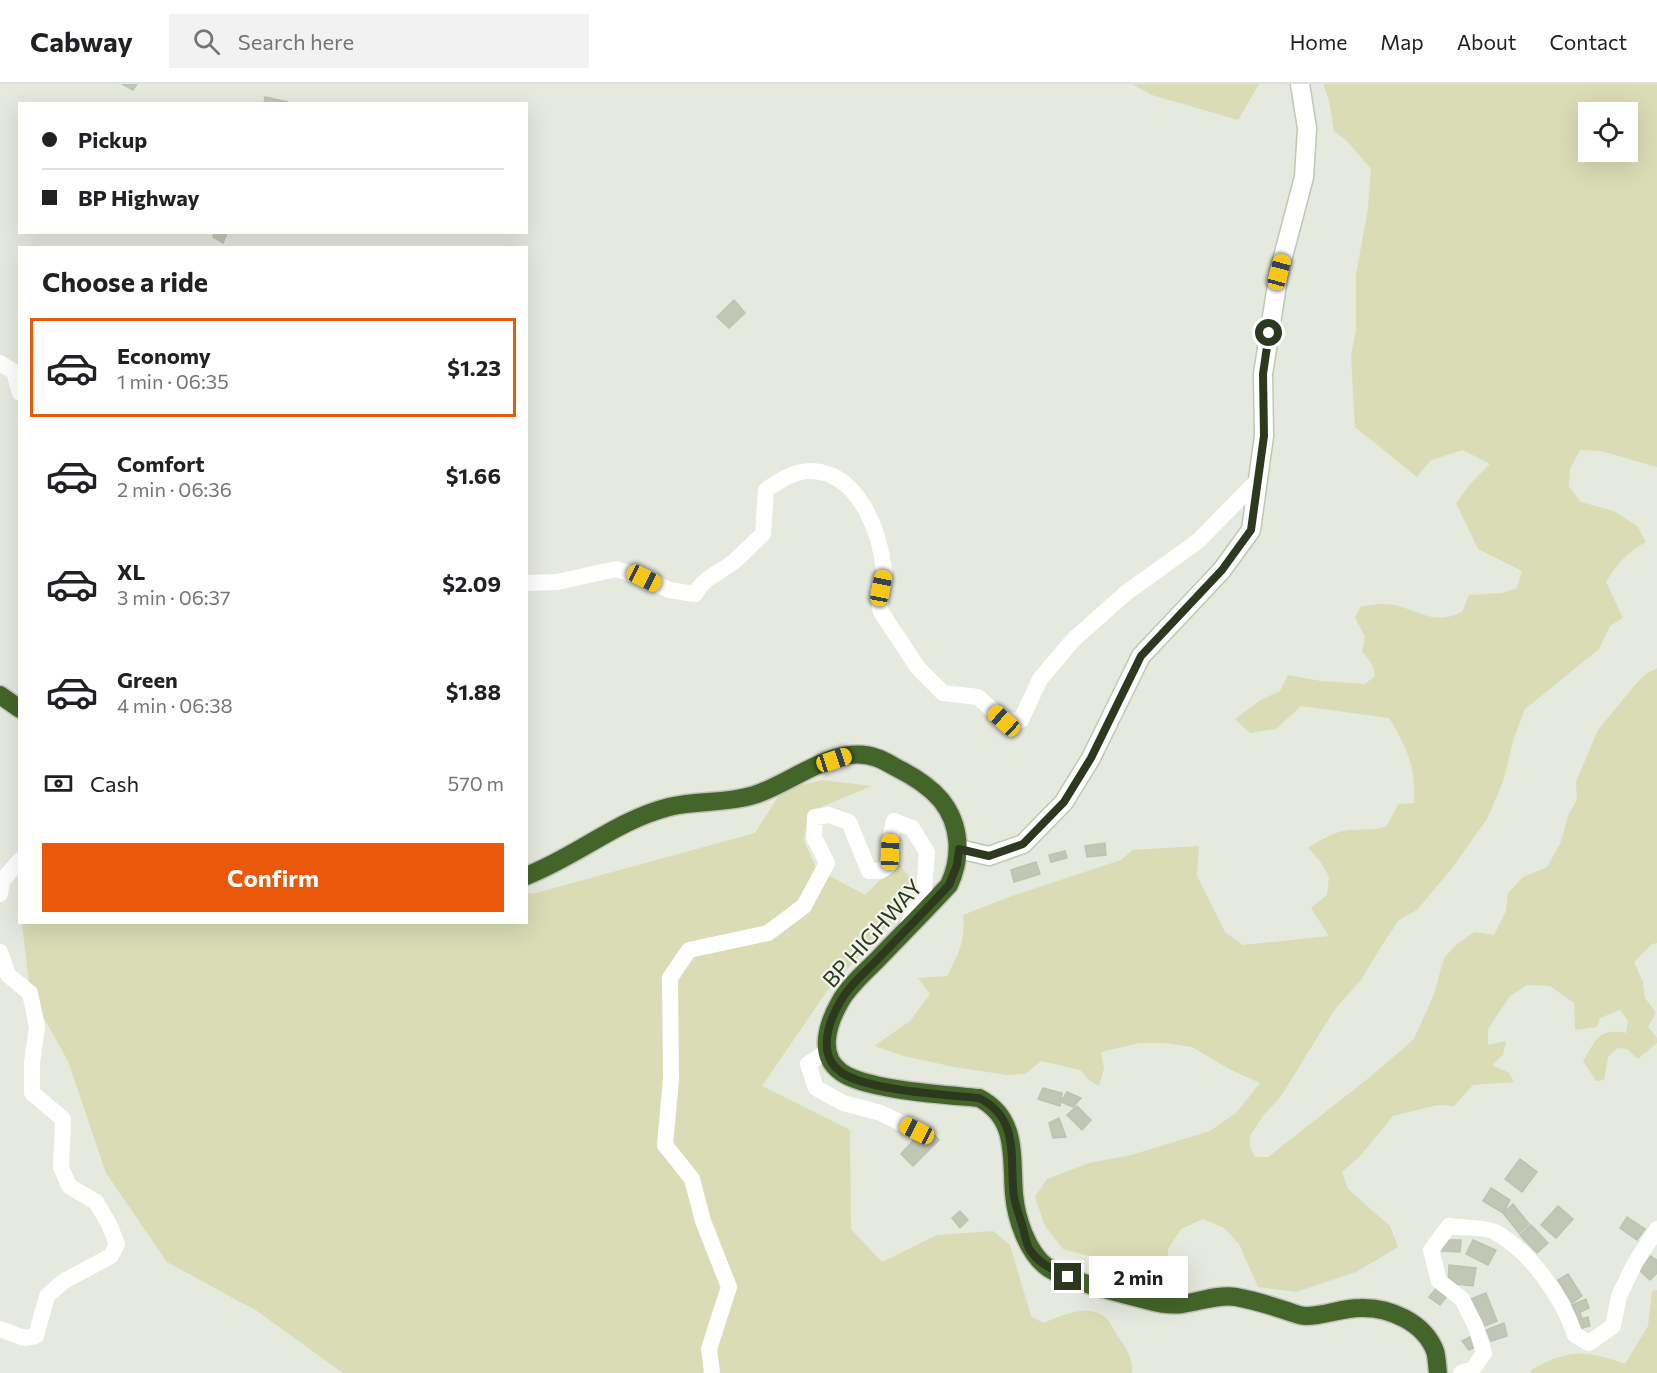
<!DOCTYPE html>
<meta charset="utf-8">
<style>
body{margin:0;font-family:Commissioner,sans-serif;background:#f2f2f2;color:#202124;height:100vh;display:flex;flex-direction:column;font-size:22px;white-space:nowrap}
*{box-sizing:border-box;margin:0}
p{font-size:20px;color:#757577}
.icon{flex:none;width:33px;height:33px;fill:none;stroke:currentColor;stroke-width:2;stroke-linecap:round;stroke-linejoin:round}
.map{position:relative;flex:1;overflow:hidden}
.panel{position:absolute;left:18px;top:162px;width:510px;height:678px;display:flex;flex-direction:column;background:#fff;border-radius:0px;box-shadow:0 6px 24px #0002}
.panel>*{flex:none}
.top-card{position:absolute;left:18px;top:18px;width:510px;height:132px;border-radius:0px;box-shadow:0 6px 24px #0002;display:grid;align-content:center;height:132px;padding:0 24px;background:#fff}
.controls{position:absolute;left:1578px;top:18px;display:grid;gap:12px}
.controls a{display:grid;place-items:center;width:60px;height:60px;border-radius:0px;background:#fff;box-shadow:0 6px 24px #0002;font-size:30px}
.end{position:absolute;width:27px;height:27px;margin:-14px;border:8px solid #2c391f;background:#fff;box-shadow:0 0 0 3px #fff}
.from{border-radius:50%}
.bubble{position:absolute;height:42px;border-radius:0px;background:#fff;box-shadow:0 6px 24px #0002;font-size:20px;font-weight:700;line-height:42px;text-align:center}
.car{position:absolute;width:18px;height:36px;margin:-18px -9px;border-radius:8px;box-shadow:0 0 4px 2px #0007;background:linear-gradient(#f5c518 24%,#345 0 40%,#f5c518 0 76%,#345 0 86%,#f5c518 0)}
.top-card b{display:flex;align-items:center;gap:21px;height:57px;font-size:22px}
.top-card b+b{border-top:2px solid #e0e0e0}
.top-card i{width:15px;height:15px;background:#202124}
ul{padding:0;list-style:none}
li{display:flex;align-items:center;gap:18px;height:99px;margin:0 12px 9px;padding:0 12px;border:3px solid transparent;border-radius:0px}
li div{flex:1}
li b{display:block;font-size:22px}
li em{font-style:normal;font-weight:700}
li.active{border-color:#ea580c}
li>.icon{width:54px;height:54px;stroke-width:1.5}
h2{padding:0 24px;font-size:27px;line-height:72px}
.pay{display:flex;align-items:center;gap:15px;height:66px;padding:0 24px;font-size:22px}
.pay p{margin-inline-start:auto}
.action{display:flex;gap:12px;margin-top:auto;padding:12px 24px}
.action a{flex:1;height:69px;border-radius:0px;background:#ea580c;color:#fff;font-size:24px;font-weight:700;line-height:69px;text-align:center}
header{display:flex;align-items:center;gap:36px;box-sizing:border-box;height:84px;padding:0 30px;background:#fff;border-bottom:2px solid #e0e0e0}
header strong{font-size:28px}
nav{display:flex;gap:33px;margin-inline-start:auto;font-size:21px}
.search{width:420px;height:54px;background:#f2f2f2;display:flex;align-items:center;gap:15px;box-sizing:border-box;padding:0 21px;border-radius:0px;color:#757577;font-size:22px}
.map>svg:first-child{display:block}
.green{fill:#dadcb5;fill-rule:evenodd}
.building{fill:#c1c7b5;stroke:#bcc3b0;stroke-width:1.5}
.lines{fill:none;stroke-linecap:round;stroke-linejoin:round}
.secondary-casing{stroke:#bfc9b0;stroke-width:21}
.highway-casing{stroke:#c0c4bc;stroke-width:21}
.street{stroke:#fff;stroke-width:16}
.secondary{stroke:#fff;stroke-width:18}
.highway{stroke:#44652a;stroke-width:18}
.route{stroke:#2c391f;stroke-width:8}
.labels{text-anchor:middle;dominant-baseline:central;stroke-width:4.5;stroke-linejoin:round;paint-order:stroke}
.street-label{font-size:22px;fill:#2c391f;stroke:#f4f6ed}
</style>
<header>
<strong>Cabway</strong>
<div class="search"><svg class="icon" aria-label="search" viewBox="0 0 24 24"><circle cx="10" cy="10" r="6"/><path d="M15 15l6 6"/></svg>Search here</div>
<nav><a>Home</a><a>Map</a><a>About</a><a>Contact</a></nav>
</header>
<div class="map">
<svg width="1657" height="1289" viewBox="0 0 1657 1289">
<rect width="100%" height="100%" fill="#e6e9dd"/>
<path class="green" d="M1132,0h127l-21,36 -86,-25z
M1323,0h334v383l-56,-16 -21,-1 -10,19 -1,18 12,15 33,9 23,15 9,16c-19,10 -29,22 -40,40l17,36 -13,8 -11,23 -74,60 -11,29 -11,44 -16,37 -35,49 -35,42 -18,10 -15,22 -23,38 -26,29 -54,87 -19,21 -12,19v11l5,10h13l102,-80 44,-38 20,-45 10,-36 12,-13 18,-13 20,3 12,-24 2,-18 15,-16 24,-10 13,-23 9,-31 8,-13 -1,-18 22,-52 37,-45 11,-11 11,-6v275l-5,1 -18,18 9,20 2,16 11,15 -8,14 9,11v5l-19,16 -11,-10 -10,-1 -9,9 -4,23 -8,1 -13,-20c14,-22 15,-33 43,-28l2,-12 -8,-11 -20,8 -3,9 -22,3 -1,-27 -24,-17 -23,-1 -17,11 -22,33v16l18,-4 -3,14 -11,10 17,8 5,9 -41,3 -19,21 -16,-1 -45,11 -32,39 -19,17 6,17 42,37 8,21 -42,25 -60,20 -38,-5 -19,-43 -15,-16 -21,-9 -22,10 -13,20 -1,28 -104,-28 -18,-23 -10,-29 12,-18 42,-16 42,-8 79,-24 26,-18 24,-30 -31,-14 -37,-22 -28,-4h-25l-38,9 3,17 -5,17 -10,-6 -9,-10 -39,-9 -16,13 -18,1 -53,-8 -50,-11 -30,-10 36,-25 20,-27 -12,-16 29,-2c11,-22 19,-35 16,-61l49,-19 109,-36 12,-10 66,-4 -2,30 28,56 18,13 86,-9 -18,-28 16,-13 2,-19 -9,-15 -12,-13c12,-8 26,-16 40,-18 14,-1 25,1 39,-4l11,-22 16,-1c2,-36 -7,-55 -25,-85l-88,-12 -25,23 -26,4 -15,-14 24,-18 21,-10 8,-16 33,6 44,3 10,-8 -3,-12 -10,-13 3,-14 -10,-19 5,-11c14,-3 28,-5 42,0 25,8 34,17 60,5l7,-17 33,-2 15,-5 5,-17 -44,-22 -22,-46 15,-20 19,-19 -27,-14 -32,10 -14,17 -62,-50 -4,-72 5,-25v-56l12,-65 3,-40 -24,-28 -13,-10 -5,-31zM1588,28h40v40h-40z
M822,696l50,6 -63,26 -5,29 13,28 48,26 33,-33 15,20 -16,33 -70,76 -65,95 88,44 1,99 31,33 55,-27 56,-4 17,14 21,71 12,7c17,-7 46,-21 63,-5 5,5 9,14 13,20 8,11 14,21 13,35h-789l-86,-62 -90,-49 -61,-89 -38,-112 -38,-68 -8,-70 504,-1 1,-29 5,1 223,-61 28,-44z
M1657,1206v83h-125l-1,-3c37,-21 55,-20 94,-6l23,-38 4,-35z"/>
<path class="building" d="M122,0h15l-4,6z
M265,13l23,5 -24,2z
M215,148l12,1 -4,10 -10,-6z
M734,216l11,13 -16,15 -12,-11z
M1105,759l1,12 -19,2 -2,-11z
M1065,767l2,7 -16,4 -2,-7z
M1036,778l4,12 -26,8 -3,-12z
M1043,1004l19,5 -2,13 -22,-7z
M1067,1008l14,6 -8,9 -12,-5z
M1077,1022l14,14 -9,10 -15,-15z
M1059,1034l7,19 -13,1 -4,-15z
M926,1042l13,14 -26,26 -12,-12z
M1520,1075l17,13 -15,20 -17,-13z
M1491,1104l19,12 -7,13 -20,-12z
M1513,1120l16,20 -10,9 -16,-20z
M1558,1122l15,13 -17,19 -15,-13z
M960,1127l8,9 -8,8 -8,-10z
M1627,1133l18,12 -8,11 -17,-12z
M1531,1141l17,18 -11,10 -17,-18z
M1443,1156h18l-1,12 -18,-1z
M1473,1156l23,10 -8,15 -22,-11z
M1650,1172l7,4v13l-7,7 -12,-11z
M1449,1181l27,3 -3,18 -25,-3z
M1568,1190l14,22 -10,7 -14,-23z
M1437,1203l10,9 -7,9 -11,-8z
M1486,1209l11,28 -12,5 -14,-27z
M1586,1215l3,9 -9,4 2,7 -4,1 -6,-15z
M1588,1233l2,9 -12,3v-9z
M1504,1239l3,13 -16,5 -5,-11z
M1472,1252l5,10 -8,4 -7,-9z"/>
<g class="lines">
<g class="secondary-casing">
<path id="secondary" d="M959,765l30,7 34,-12 41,-42 27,-44 50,-102 81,-86 29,-40 13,-94 -1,-62 16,-102 25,-95 3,-49 -7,-44"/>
</g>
<g class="highway-casing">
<path id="highway" d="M0,611l20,14
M526,792c50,-19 91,-56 143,-69 27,-7 56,-3 85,-12 37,-11 83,-53 123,-37 7,2 14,7 20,10 16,8 33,19 44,32 20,25 21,57 8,85 -24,26 -49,51 -73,76 -12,12 -28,26 -36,41 -12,21 -23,53 1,70 24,18 106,23 138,26 39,20 32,59 35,96 2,24 13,58 33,73 17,13 75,27 99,33 11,3 24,6 36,4 17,-2 36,-10 54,-7 16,3 33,8 48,13 7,2 15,6 22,6 18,0 36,-8 54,-8 29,-1 64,14 75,43 2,6 2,15 3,22"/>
</g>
<path class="street" d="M0,279l14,9 6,21
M526,499l31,-1 59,-13 28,9 25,12 26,4c9,-16 22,-20 36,-30 11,-9 21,-20 32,-30l3,-44c13,-9 29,-20 46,-19 47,2 68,61 72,100 1,14 -7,26 -3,41l37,56 25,25 35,4 26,24 17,-1 19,-41 33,-39 53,-47 72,-52 60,-61
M0,810l2,-13 18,-21
M0,868l8,23 22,18 7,34 -5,35v31l31,26 -2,48 8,19 27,16 13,22 8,20 -6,12 -47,25 -17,15 -11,40 -12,2 -24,-9
M827,967l-19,13 8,24 27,15 38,10 36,18
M712,1289l-3,-24 20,-62 -26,-66 -11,-42 -27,-34 6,-66 -1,-101 19,-28 79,-17 36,-27 23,-43 -13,-26 1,-20 14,-2 20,7 20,49h11l9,-6 1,-25 4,-19 18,7 15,24 -3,38 -17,37
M1461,1289l12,-4 11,-16 -8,-26 -14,-28 -23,-18 -8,-31 18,-24c12,2 37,1 46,6 35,19 68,66 80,103l14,8 24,-17 6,-30 16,-33 22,-34"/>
<use href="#secondary" class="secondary"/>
<use href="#highway" class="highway"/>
</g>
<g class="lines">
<path class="route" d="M1068,1193c-14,-7 -29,-13 -38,-27 -4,-6 -5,-15 -7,-22 -3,-10 -7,-21 -9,-31 -5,-38 7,-78 -35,-99 -32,-3 -115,-8 -138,-26 -24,-17 -13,-49 -1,-70 8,-15 24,-29 36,-41 24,-25 49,-50 73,-76l8,-20 2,-16 30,7 34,-12 41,-42 27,-44 50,-102 81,-86 29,-40 13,-94 -1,-62 6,-41"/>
</g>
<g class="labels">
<g class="street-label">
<text transform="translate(872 849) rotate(-48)">BP HIGHWAY</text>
</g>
</g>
</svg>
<div class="controls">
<a><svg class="icon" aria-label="locate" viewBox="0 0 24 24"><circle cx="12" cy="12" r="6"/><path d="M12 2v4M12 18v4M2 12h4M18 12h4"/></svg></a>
</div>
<i class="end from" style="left:1269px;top:249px"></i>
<i class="end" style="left:1068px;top:1193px"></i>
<div class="bubble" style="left:1089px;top:1172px;width:99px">2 min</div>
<i class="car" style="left:1279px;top:188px;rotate:15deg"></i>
<i class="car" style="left:644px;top:494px;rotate:117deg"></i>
<i class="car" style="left:881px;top:504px;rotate:11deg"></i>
<i class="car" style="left:1004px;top:637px;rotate:312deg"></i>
<i class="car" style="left:834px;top:676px;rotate:72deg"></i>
<i class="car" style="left:890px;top:768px;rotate:2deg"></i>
<i class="car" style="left:917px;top:1047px;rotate:297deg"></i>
<div class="top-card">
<b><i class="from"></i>Pickup</b>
<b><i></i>BP Highway</b>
</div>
<section class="panel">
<h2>Choose a ride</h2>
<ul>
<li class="active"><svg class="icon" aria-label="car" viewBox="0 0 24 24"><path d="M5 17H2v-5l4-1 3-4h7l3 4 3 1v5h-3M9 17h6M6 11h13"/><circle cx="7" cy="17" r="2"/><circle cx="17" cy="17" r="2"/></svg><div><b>Economy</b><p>1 min · 06:35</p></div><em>$1.23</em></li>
<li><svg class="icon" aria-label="car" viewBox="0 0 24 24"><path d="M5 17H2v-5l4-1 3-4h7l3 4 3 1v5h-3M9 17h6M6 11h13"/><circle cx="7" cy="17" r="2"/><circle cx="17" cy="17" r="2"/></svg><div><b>Comfort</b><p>2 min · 06:36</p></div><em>$1.66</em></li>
<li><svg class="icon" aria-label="car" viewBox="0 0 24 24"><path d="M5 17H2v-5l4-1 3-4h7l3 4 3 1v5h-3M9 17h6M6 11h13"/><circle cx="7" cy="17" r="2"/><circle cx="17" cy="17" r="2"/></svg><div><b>XL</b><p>3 min · 06:37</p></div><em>$2.09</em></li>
<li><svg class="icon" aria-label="car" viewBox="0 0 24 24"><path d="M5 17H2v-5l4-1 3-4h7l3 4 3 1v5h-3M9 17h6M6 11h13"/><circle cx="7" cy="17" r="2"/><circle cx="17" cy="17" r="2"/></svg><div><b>Green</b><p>4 min · 06:38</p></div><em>$1.88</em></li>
</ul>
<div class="pay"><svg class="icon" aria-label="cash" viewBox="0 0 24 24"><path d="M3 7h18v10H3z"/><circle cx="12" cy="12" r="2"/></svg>Cash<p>570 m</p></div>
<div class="action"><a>Confirm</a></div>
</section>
</div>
